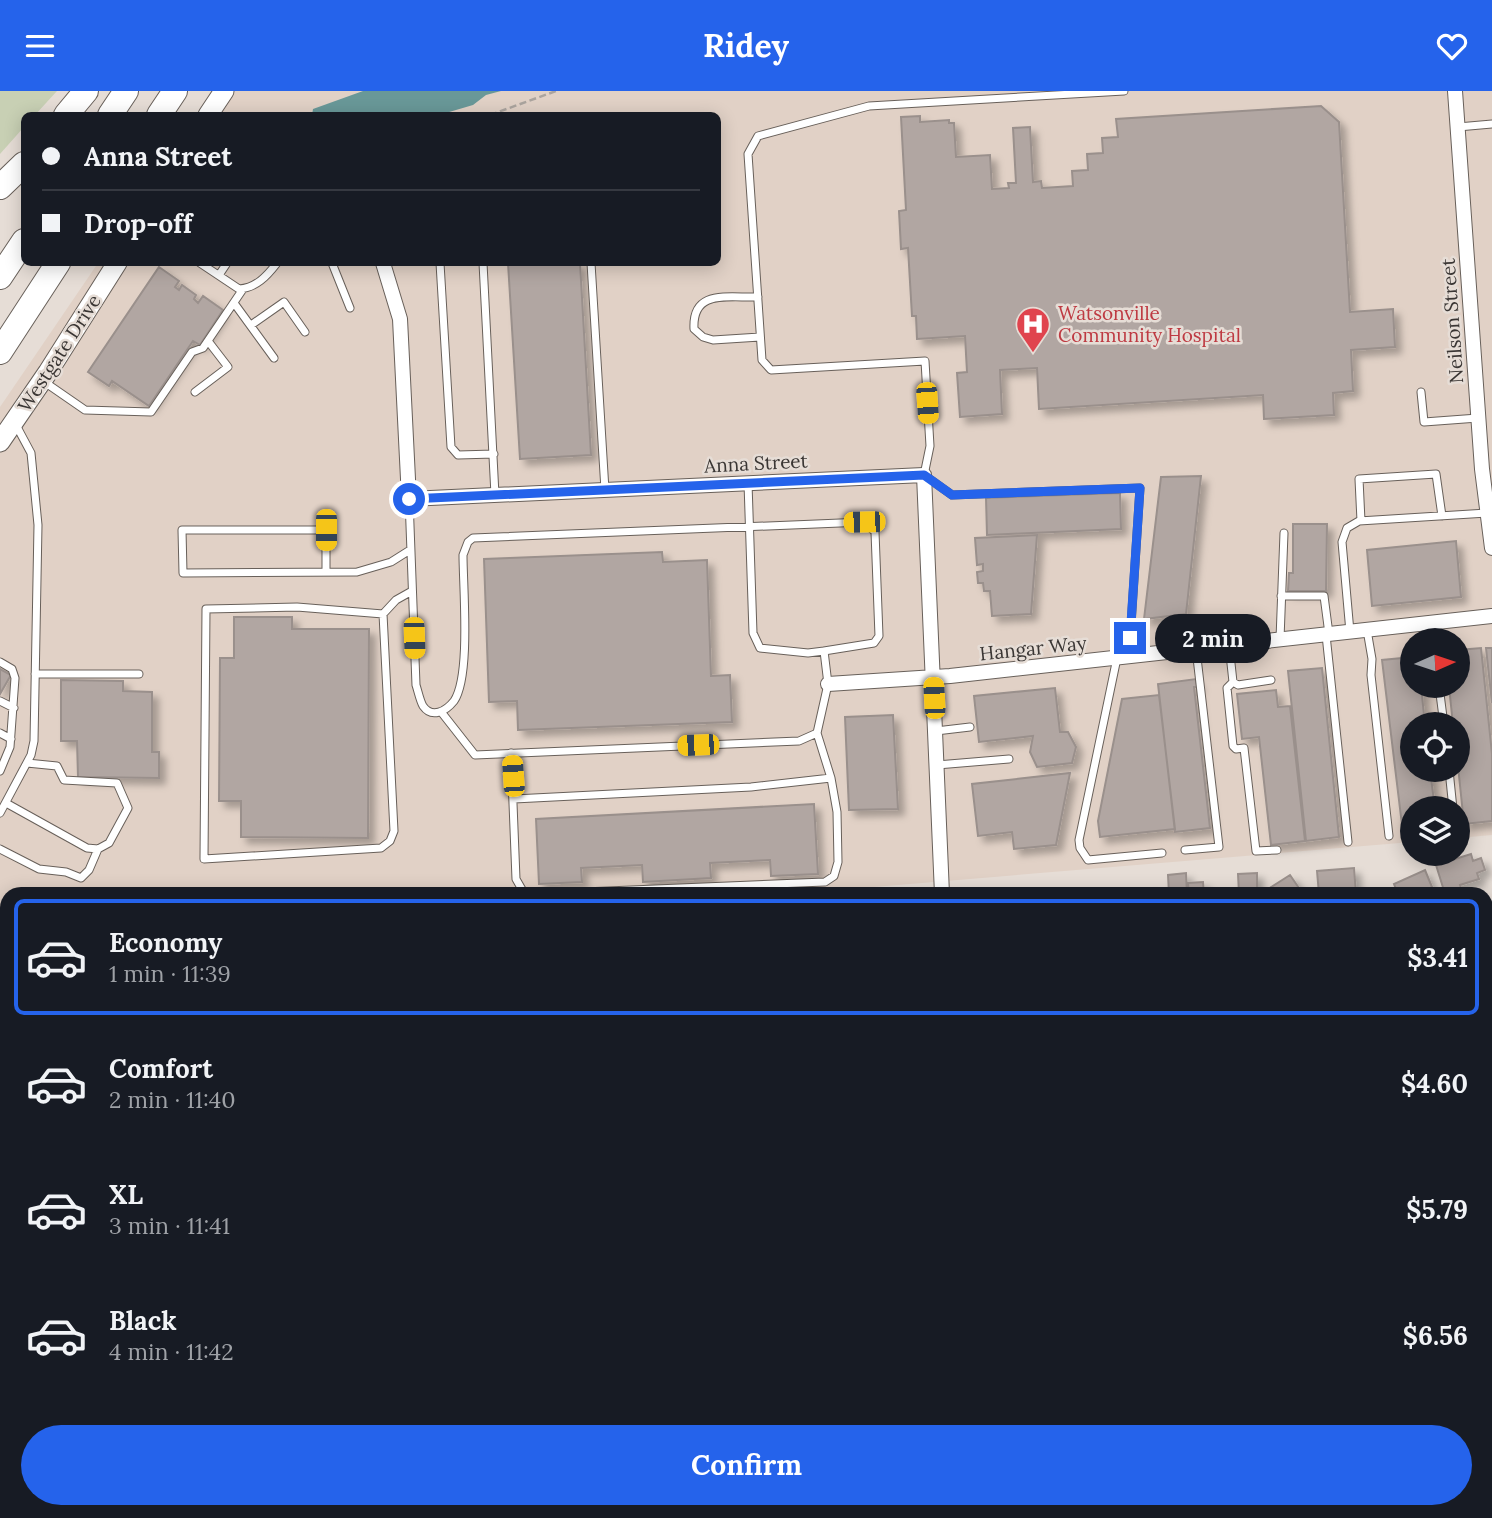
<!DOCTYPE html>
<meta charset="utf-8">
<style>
body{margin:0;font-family:Lora,serif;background:#20242c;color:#f1f3f6;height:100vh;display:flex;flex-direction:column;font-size:26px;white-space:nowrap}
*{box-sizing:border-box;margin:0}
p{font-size:23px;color:#9ea1a6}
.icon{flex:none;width:38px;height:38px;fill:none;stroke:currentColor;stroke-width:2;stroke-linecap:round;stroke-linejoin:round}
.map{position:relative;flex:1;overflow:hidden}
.details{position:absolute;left:0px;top:796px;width:1493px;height:632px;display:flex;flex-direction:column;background:#171b24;border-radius:21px 21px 0 0;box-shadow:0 4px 18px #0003}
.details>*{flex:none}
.guide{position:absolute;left:21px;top:21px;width:700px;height:154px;border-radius:10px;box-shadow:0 4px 18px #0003;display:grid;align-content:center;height:154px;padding:0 21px;background:#171b24}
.needle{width:46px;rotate:87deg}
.controls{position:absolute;left:1400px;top:537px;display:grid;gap:14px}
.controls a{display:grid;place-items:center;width:70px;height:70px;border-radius:50%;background:#171b24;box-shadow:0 4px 18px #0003;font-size:35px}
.end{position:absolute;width:32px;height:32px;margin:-16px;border:9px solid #2563eb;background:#fff;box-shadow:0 0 0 4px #fff}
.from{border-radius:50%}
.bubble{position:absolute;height:49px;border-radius:24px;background:#171b24;box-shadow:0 4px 18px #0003;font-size:23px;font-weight:700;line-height:49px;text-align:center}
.car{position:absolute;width:21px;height:42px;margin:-21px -10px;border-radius:9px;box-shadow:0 0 5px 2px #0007;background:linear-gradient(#f5c518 24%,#345 0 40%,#f5c518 0 76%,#345 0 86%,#f5c518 0)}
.guide b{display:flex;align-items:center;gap:24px;height:66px;font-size:26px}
.guide b+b{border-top:2px solid #363941}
.guide i{width:18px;height:18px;background:#f1f3f6}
ul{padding:12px 0 0;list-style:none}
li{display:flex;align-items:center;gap:21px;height:116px;margin:0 14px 10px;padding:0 7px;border:4px solid transparent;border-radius:10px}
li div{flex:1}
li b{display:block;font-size:26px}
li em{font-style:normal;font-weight:700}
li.active{border-color:#2563eb}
li>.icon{width:63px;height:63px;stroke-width:1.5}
.cta{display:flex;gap:14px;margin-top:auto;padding:14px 21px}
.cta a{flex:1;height:80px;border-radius:42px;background:#2563eb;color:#fff;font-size:28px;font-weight:700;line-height:80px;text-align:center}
header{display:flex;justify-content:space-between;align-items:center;height:91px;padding:0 21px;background:#2563eb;color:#fff;font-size:32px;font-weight:700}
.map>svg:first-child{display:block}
.built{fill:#e1d1c6;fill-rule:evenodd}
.green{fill:#c8d0b4}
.water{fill:#699898}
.building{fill:#b1a6a2;stroke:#9a908c;stroke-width:2;filter:url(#shadow)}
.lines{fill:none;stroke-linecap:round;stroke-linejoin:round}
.lane-casing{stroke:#68605a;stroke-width:9}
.street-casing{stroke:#68605a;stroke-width:16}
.secondary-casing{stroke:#68605a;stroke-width:21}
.highway-casing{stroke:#68605a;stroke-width:26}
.path{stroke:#aba49e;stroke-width:2.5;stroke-dasharray:7 3.5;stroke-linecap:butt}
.lane{stroke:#fff;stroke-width:7}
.street{stroke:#fff;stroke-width:14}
.secondary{stroke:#fff;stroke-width:19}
.highway{stroke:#fff;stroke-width:24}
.route{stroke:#2563eb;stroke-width:9}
.labels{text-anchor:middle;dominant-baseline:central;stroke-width:5;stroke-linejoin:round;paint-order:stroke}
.health-label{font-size:19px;fill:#be3a42;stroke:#e6ddd6;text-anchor:start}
.street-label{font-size:19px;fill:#3a3634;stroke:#e6ddd6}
</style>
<header><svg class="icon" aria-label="menu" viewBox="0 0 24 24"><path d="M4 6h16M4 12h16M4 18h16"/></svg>Ridey<svg class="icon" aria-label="heart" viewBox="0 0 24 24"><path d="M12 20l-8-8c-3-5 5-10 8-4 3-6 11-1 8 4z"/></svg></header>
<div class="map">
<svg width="1492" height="1427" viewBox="0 0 1492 1427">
<defs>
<filter id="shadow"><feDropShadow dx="6" dy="6" stdDeviation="3.5" flood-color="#0004"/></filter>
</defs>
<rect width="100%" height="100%" fill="#e6ddd6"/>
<path class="built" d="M214,0h1278v744l-34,3v-29h-46v33l-622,52h-783v413l-7,-5v-895l98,-144h620v-148h-520zM1412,550h46v45h-46zM1412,634h46v45h-46z
M29,1421h874l-1,6h-874z"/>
<path class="green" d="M0,0h57l-22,24h-11v12l-24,27z
M230,1421h261l1,6h-262z"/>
<path class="water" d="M363,0h138l-15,4 -13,10 -34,10h-127l1,-6z"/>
<path class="building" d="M1321,15l18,16 11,190 43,-3 2,38 -44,3 2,41 -20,2 1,22 -70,4 -1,-24 -224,14 -2,-41 -37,2 2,44 -42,3 -3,-44 10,-1 -2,-36 -48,3 -1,-23h-4l-4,-68 -7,1 -2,-38 7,-1 -5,-93 19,-1v6l29,-2v3h5l2,34 34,-2 2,34 17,-1 -1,-5h8l-3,-55 17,-1 3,55 8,-1 1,7 31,-2 -1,-15 16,-1 -1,-16 16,-1 -1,-15 16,-1 -2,-18z
M508,172h72l11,192 -71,4z
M159,176l20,14 -4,6 4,3 3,-5 14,10 -2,4 4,4 5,-7 20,14 -23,35 -7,-4 -44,65 -37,-25 -3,5 -21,-14z
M1201,385l-15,138 -42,5 17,-142z
M1120,402l1,36 -134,6 -1,-37z
M1293,433h34l-1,67h-38l1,-18h4z
M1037,444l-6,79 -39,2 -2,-25h-6l-1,-8h-5l-1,-11 6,-1v-7l-6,1 -2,-27z
M1456,450l5,56 -89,9 -5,-56z
M662,461l1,10 44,-2 4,116 19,-1 2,47 -214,8 -1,-29 -28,1 -5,-143z
M234,526h58v12h77l-1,209 -127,-1v-36h-22l1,-143h14z
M1481,557l11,106v67l-28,3 -6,-58v-41h-5l-4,-39h9v-36z
M1486,557h6v55z
M1412,566v29h9l4,39h-13v45h18l5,39h-23v15l-10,1 -20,-165z
M1322,577l17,169 -33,4 -18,-170z
M0,578l11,6 -11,19z
M1196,588l1,8h-3l16,141 -35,4 -17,-148z
M61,589l62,1v10l29,1v60h7v26l-81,-1 -1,-36h-16z
M1055,597l5,44h8l8,15 -4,16 -35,4 -7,-15 3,-16 -54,6 -5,-46z
M1276,599l2,17 12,-1 15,135 -34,4 -12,-108 -17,2 -5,-45z
M1159,604l16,134 -75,8 -2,-16 24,-122z
M893,624l5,94 -49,1 -4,-93z
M1070,682l-14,72 -42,4 -2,-17 -34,4 -6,-52z
M814,713l4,70 -47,2 -1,-16 -60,3 1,15 -68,4 -1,-17 -61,3 1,14 -43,2 -3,-65z
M1471,763l2,7 8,-3 4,12 -8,3 2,6 -19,6 2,7 -17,2 -9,-29z
M1354,777l2,26h-37l-2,-23z
M1425,779l9,22 -6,2h-30l-4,-10z
M1186,782l1,21h-18l-1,-19z
M1257,782v21h-18l-1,-20z
M1290,784l13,19h-40l-1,-1z
M1203,791l1,12h-15l-1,-11z
M1153,798v5h-42v-1z
M0,868l7,3v25l-7,-4z
M1492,868v26l-6,1v-26z
M0,908l7,4v52l-7,-4z
M0,975l7,4v25l-7,-4z
M1486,991l6,9v13l-6,5z
M1486,1037h6v34l-6,1z
M1486,1127h3v13h3v20h-6z
M1486,1184h6v34h-6z
M0,1252h7v44l-7,1z
M1492,1275v38h-6v-27h3v-10z
M0,1312l7,1v34l-7,-1z
M1486,1351h6v30l-6,1z
M0,1353l7,1v34h-7z
M0,1393l7,1 2,33h-9z
M528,1421h115l-5,6h-115z
M662,1421h26l-5,6h-15z
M721,1421h35l6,6h-46z
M965,1421h23v6h-37v-4z"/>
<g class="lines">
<g class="lane-casing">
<path id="lane" d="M1124,0l-255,15 -111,30 -10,18 14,206 9,10 154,-9 5,85 -6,29 28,20 188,-7 -11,168
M1458,36l34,-3
M200,172l39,26c17,-1 28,-13 38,-26
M332,172l18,45
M440,172l11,184 7,8 36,-1
M483,172l12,232
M591,172l14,227
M219,184l8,-12
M758,206c-31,1 -66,-8 -64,32l9,8 10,3 47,-3
M234,212l40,55
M251,234l33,-23 21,30
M43,290l42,29 66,2 41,-60 11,-4 40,-59
M195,301l33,-25 -20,-26
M1421,301l3,30 54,-4
M409,408l7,186c2,6 4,16 7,21 9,13 23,5 31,-5 17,-25 9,-113 9,-146l5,-13 5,-4 391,-16 11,10 4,104 -5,7 -50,8
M1361,430l-2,-42 77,-5 6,42
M326,481v-42h-144l1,43 174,-1 34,-10 19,-12
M1281,505h43l5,38
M383,523l11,217 -4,10 -9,7 -177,11 2,-250 91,-2 86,7 13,-14 16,-9
M1432,532l2,18
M1367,539l5,29 -1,16 18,161
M1350,541l-8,-90 5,-14 12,-7 128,-8
M1326,544l22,207
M1280,548l4,-106
M1229,554l4,37 5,3 33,-5
M1117,567l-38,182 1,8 8,12 74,-7
M0,571l12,7 3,9 -5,69 -10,24
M35,583h104
M1233,591l-6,6 6,58 3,3 8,-1 12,103 21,-1
M1439,595l5,39
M0,610l14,7
M442,622l33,42 324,-14 18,-8 11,-49 -4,-33 -16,2 -48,-5 -7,-15 -5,-150
M936,640l34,-4
M0,642l11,6
M511,662l5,126 8,14 8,1
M937,674l72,-6
M1449,679l4,39
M514,708l237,-12 80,-9
M6,712l81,45 11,1 11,-6 19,-35 -11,-25 -53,-3 -7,-14 -30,-3
M0,722l31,-58 3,-14 4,-216 -7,-72 -15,-28
M0,758l39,20 27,3 15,6 8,-8 9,-21
M1185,759l34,-3 -23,-198
M535,803l290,-12 9,-6 4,-14 -1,-50 -6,-34 -14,-45
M0,822l7,4
M0,900l7,4
M0,964l7,4
M851,1421l7,6
M819,1427l6,-6"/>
</g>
<g class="street-casing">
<path id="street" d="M1455,0l27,378 10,79
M383,172l17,56 9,180 515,-24 18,419
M828,593l122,-8 542,-60
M1486,831l6,-1
M1486,1098h6
M0,1182l7,-9
M1486,1413l6,-1
M1319,1421l1,6
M920,1427l1,-6
M1166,1427l134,-6"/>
</g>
<g class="secondary-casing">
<path id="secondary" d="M208,24l16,-24
M0,351l48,-70 69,-109
M0,1216l7,5
M1486,1249h6"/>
</g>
<g class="highway-casing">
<path id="highway" d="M66,24l20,-24
M110,24l16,-24
M159,24l16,-24
M0,96l24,-23
M0,186l24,-36
M0,261l58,-89"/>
</g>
<path class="path" d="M490,24l66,-24"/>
<use href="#lane" class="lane"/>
<use href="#street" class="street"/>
<use href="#secondary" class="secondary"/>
<use href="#highway" class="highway"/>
</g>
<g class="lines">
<path class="route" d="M409,408l515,-24 28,20 188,-7 -10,150"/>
</g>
<defs>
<g id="hospital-pin" transform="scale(1.75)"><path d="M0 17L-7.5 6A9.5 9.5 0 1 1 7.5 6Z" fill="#e0444e" stroke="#e6ddd6"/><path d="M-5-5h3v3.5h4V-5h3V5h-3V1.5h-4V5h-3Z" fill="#fff"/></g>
</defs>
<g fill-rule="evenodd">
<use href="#hospital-pin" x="1033" y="233"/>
</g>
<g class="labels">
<g class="health-label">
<text x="1058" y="222">Watsonville<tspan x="1058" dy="22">Community Hospital</tspan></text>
</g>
<g class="street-label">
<text transform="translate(1452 230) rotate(-94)">Neilson Street</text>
<text transform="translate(59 262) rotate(-57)">Westgate Drive</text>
<text transform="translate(756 372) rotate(-3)">Anna Street</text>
<text transform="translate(1033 557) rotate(-6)">Hangar Way</text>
</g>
</g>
</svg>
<div class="controls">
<a><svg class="needle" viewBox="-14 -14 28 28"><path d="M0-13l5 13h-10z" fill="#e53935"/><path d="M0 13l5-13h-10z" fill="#9ea1a6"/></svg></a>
<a><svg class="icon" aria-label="locate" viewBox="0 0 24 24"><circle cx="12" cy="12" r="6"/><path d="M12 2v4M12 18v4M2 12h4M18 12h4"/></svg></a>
<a><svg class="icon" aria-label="layers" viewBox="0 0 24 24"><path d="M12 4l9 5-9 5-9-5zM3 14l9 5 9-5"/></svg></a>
</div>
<i class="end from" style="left:409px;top:408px"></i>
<i class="end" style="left:1130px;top:547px"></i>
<div class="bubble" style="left:1155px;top:523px;width:116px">2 min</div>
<i class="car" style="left:927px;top:312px;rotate:176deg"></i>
<i class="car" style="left:864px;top:431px;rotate:269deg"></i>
<i class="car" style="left:326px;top:439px;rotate:180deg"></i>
<i class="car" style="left:414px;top:547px;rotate:178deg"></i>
<i class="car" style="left:934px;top:607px;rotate:357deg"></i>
<i class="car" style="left:698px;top:654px;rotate:268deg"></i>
<i class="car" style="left:513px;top:685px;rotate:356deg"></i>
<div class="guide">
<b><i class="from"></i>Anna Street</b>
<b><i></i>Drop-off</b>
</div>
<section class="details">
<ul>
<li class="active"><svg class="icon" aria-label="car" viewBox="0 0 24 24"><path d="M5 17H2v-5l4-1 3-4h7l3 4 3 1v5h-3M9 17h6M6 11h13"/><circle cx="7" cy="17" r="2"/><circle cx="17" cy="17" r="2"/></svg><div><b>Economy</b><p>1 min · 11:39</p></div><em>$3.41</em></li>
<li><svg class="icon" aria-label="car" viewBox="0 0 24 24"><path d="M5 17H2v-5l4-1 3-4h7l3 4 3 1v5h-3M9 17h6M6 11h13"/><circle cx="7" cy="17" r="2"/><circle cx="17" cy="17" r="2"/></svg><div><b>Comfort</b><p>2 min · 11:40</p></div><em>$4.60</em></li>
<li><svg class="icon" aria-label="car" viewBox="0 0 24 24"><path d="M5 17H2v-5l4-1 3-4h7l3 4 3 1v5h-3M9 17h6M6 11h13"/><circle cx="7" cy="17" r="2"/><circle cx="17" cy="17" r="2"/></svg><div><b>XL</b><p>3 min · 11:41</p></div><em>$5.79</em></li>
<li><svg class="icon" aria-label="car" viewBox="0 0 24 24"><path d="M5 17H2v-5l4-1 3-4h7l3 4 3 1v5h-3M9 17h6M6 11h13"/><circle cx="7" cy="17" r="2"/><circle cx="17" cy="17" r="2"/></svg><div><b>Black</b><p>4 min · 11:42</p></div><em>$6.56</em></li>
</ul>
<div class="cta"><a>Confirm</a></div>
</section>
</div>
